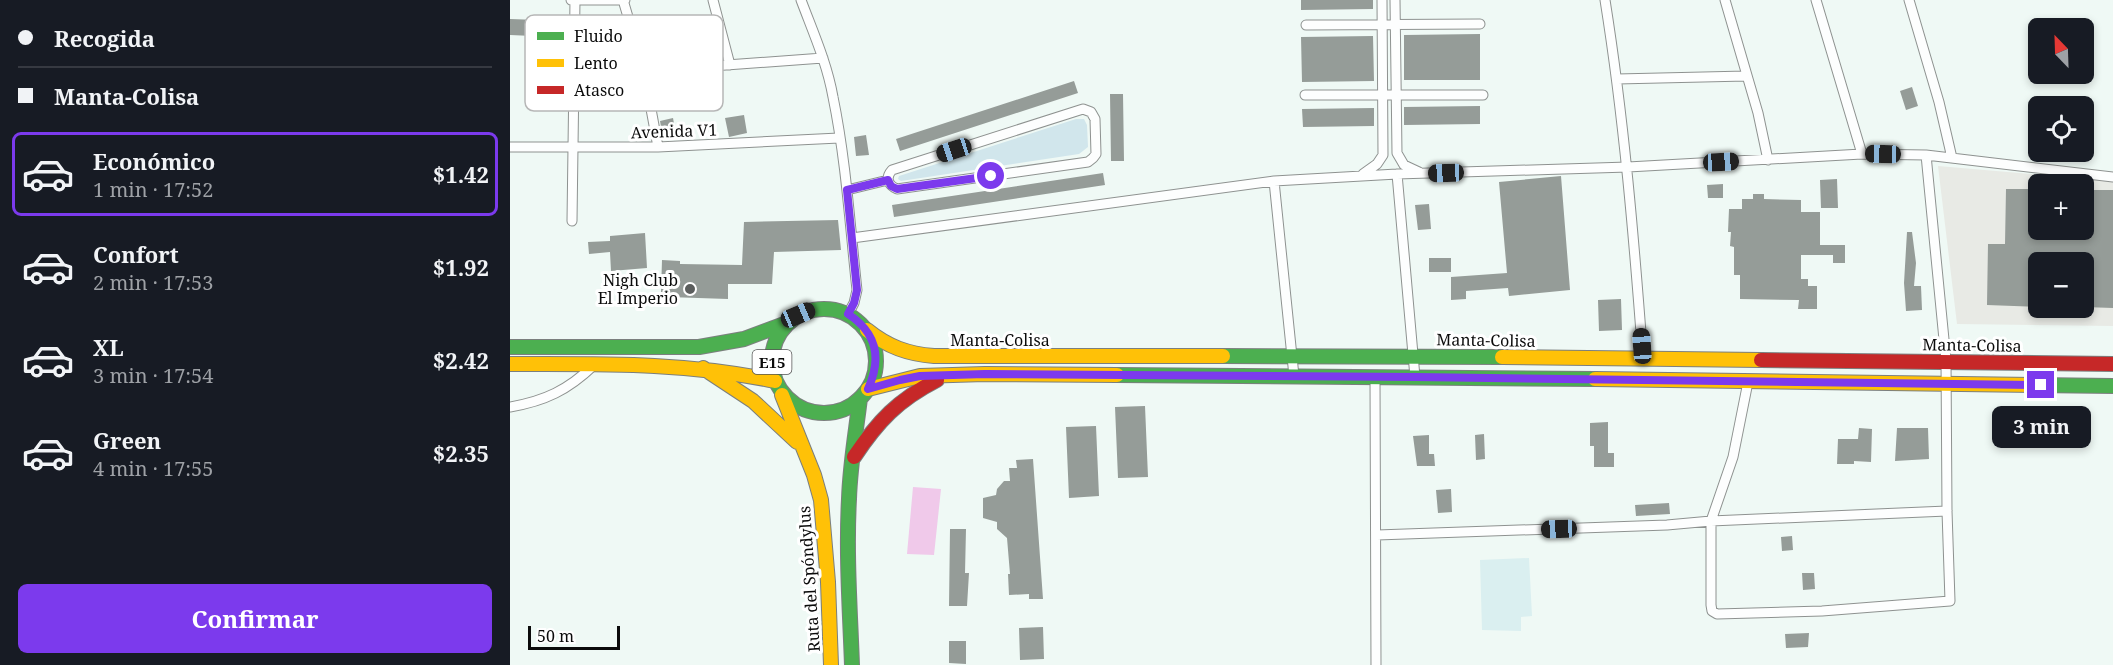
<!DOCTYPE html>
<html lang="es">
<meta charset="utf-8">
<style>
body{margin:0;font-family:"Noto Serif",serif;background:#242831;color:#f1f3f6;height:100vh;display:flex;flex-direction:column;font-size:22px;white-space:nowrap}
*{box-sizing:border-box;margin:0}
p{font-size:20px;color:#9ea1a6}
.icon{flex:none;width:33px;height:33px;fill:none;stroke:currentColor;stroke-width:2;stroke-linecap:round;stroke-linejoin:round}
.map{position:relative;flex:1;overflow:hidden}
.side{display:flex;flex-direction:column;background:#171b24;width:510px}
.side>*{flex:none}
.top-card{display:grid;align-content:center;height:132px;padding:0 18px;background:#171b24}
.needle{width:39px;rotate:337deg}
.tools{position:absolute;left:1518px;top:18px;display:grid;gap:12px}
.tools a{display:grid;place-items:center;width:66px;height:66px;border-radius:9px;background:#171b24;box-shadow:0 3px 9px #0003;font-size:30px}
.scale{position:absolute;left:18px;bottom:15px;width:92px;box-sizing:border-box;padding-left:6px;border:3px solid #0b0b0b;border-top:0;font-size:16px;line-height:21px;white-space:nowrap;color:#0b0b0b;-webkit-text-stroke:4px #fff;paint-order:stroke}
.end{position:absolute;width:27px;height:27px;margin:-14px;border:8px solid #7c3aed;background:#fff;box-shadow:0 0 0 3px #fff}
.from{border-radius:50%}
.bubble{position:absolute;height:42px;border-radius:9px;background:#171b24;box-shadow:0 3px 9px #0003;font-size:20px;font-weight:700;line-height:42px;text-align:center}
.car{position:absolute;width:18px;height:36px;margin:-18px -9px;border-radius:8px;box-shadow:0 0 4px 2px #0007;background:linear-gradient(#222 24%,#8ab4d8 0 40%,#222 0 76%,#8ab4d8 0 86%,#222 0)}
.top-card b{display:flex;align-items:center;gap:21px;height:57px;font-size:22px}
.top-card b+b{border-top:2px solid #363941}
.top-card i{width:15px;height:15px;background:#f1f3f6}
ul{padding:0;list-style:none}
li{display:flex;align-items:center;gap:18px;height:84px;margin:0 12px 9px;padding:0 6px;border:3px solid transparent;border-radius:9px}
li div{flex:1}
li b{display:block;font-size:22px}
li em{font-style:normal;font-weight:700}
li.selected{border-color:#7c3aed}
li>.icon{width:54px;height:54px;stroke-width:1.5}
.action{display:flex;gap:12px;margin-top:auto;padding:12px 18px}
.action a{flex:1;height:69px;border-radius:9px;background:#7c3aed;color:#fff;font-size:24px;font-weight:700;line-height:69px;text-align:center}
main{display:flex;flex:1;min-height:0}
.map>svg:first-child{display:block}
.industrial{fill:#e8eae5;fill-rule:evenodd}
.green{fill:#d1e6ec}
.pitch{fill:#daeff0}
.water{fill:#f0c9ea}
.building{fill:#959c98}
.lines{fill:none;stroke-linecap:round;stroke-linejoin:round}
.street-casing{stroke:#8e9290;stroke-width:11}
.fast-casing{stroke:#7b7f7e;stroke-width:16}
.slow-casing{stroke:#7b7f7e;stroke-width:16}
.jam-casing{stroke:#7b7f7e;stroke-width:16}
.street{stroke:#fdfefe;stroke-width:9}
.fast{stroke:#4caf50;stroke-width:14}
.slow{stroke:#ffc107;stroke-width:14}
.jam{stroke:#c62828;stroke-width:14}
.route{stroke:#7c3aed;stroke-width:8}
.poi-dot{fill:#5b5e5d;stroke:#fff;stroke-width:2}
.labels{text-anchor:middle;dominant-baseline:central;stroke-width:6;stroke-linejoin:round;paint-order:stroke}
.shield{fill:#fff;stroke:#545454;stroke-width:1.5}
.shield-label{font-size:15px;font-weight:bold;fill:#0b0b0b}
.street-label{font-size:16px;fill:#0b0b0b;stroke:#fff}
.poi-label{font-size:16px;fill:#0b0b0b;stroke:#fff;text-anchor:end}
.key{fill:#fff;stroke:#b6b6b6;stroke-width:1.5}
.key-label{font-size:16px;fill:#0b0b0b}
</style>
<main>
<section class="side">
<div class="top-card">
<b><i class="from"></i>Recogida</b>
<b><i></i>Manta-Colisa</b>
</div>
<ul>
<li class="selected"><svg class="icon" aria-label="car" viewBox="0 0 24 24"><path d="M5 17H2v-5l4-1 3-4h7l3 4 3 1v5h-3M9 17h6M6 11h13"/><circle cx="7" cy="17" r="2"/><circle cx="17" cy="17" r="2"/></svg><div><b>Económico</b><p>1 min · 17:52</p></div><em>$1.42</em></li>
<li><svg class="icon" aria-label="car" viewBox="0 0 24 24"><path d="M5 17H2v-5l4-1 3-4h7l3 4 3 1v5h-3M9 17h6M6 11h13"/><circle cx="7" cy="17" r="2"/><circle cx="17" cy="17" r="2"/></svg><div><b>Confort</b><p>2 min · 17:53</p></div><em>$1.92</em></li>
<li><svg class="icon" aria-label="car" viewBox="0 0 24 24"><path d="M5 17H2v-5l4-1 3-4h7l3 4 3 1v5h-3M9 17h6M6 11h13"/><circle cx="7" cy="17" r="2"/><circle cx="17" cy="17" r="2"/></svg><div><b>XL</b><p>3 min · 17:54</p></div><em>$2.42</em></li>
<li><svg class="icon" aria-label="car" viewBox="0 0 24 24"><path d="M5 17H2v-5l4-1 3-4h7l3 4 3 1v5h-3M9 17h6M6 11h13"/><circle cx="7" cy="17" r="2"/><circle cx="17" cy="17" r="2"/></svg><div><b>Green</b><p>4 min · 17:55</p></div><em>$2.35</em></li>
</ul>
<div class="action"><a>Confirmar</a></div>
</section>
<div class="map">
<svg width="1603" height="665" viewBox="0 0 1603 665">
<rect width="100%" height="100%" fill="#eff9f5"/>
<path class="industrial" d="M1428,166l175,15v145l-156,-2zM1528,184h46v46h-46zM1528,262h46v46h-46z"/>
<path class="green" d="M566,119h8l3,6 1,22 -9,7 -178,27 -3,-2 1,-3z"/>
<path class="pitch" d="M1019,558l3,58 -11,1v14l-39,-1 -2,-70z"/>
<path class="water" d="M403,487l28,2 -7,66 -27,-1z"/>
<path class="building" d="M791,0h72v9l-72,1z
M28,17h22l1,18 -18,-1 1,13h-11v-11l-23,-1v-16l28,1z
M970,34v46h-76v-45z
M863,36l1,45 -72,1 -1,-45z
M564,81l4,12 -178,58 -4,-12z
M1402,87l6,19 -12,4 -6,-19z
M600,94h13l1,67h-13z
M970,106v18l-76,1v-18z
M864,108v18l-71,1 -1,-18z
M234,115l3,18 -18,4 -4,-19z
M163,118l2,11 -13,3 -2,-11z
M356,135l3,20 -13,1 -2,-19z
M593,173l2,12 -211,32 -2,-12z
M1051,176l9,114 -61,6 -1,-8 -42,3v8l-15,1v-23l56,-4 -8,-91z
M1327,179l1,29h-17l-1,-28z
M1213,184v14h-15l-1,-13z
M1496,189h32v41h46v-40h29v118l-29,-1v-45h-46v45l-51,-2 1,-61h17z
M1243,194h11v5l37,1v12h19v33h25v18h-12v-8h-32v24h7v7h9v23h-19l1,-9 -59,-1v-24h-6v-28l-4,-1 1,-14h-3l1,-23h13v-10h11z
M919,204l2,25 -13,1 -3,-25z
M328,220l3,30 -67,2 -2,32h-44v15l-60,-2 -7,-5 1,-32 18,1v3l62,1 2,-43z
M1397,232h5l4,31 -2,23h7l1,24 -16,1 -2,-28z
M135,233l2,35 -36,3 -1,-19 -21,2 -1,-12 22,-1v-5z
M919,258h22v14h-22z
M1111,299l1,31 -23,1 -1,-31z
M635,406l3,71 -30,1 -3,-71z
M1098,422v31h6v14h-20v-21h-4v-23z
M586,426l3,70 -30,2 -3,-71z
M1349,428l13,1 -1,33 -17,-1v3h-17l1,-25h20z
M1387,428h31l1,31 -34,2z
M974,434l1,25 -9,1 -1,-25z
M919,435v19h5l1,12h-18l-4,-30z
M523,459l10,140h-14v-5l-20,1 -1,-21h2l-3,-36 -10,-9v-7l-14,-4v-20l13,-3 1,-6 7,-8h6l-1,-13h8l-1,-8z
M941,489l1,23 -14,1 -2,-23z
M1159,503l1,11 -34,2 -1,-11z
M440,529h16l-1,44h4l-2,33h-18z
M1282,536l1,14 -11,1 -1,-14z
M1292,573h12l1,16 -12,1z
M533,627l1,32 -24,1 -1,-32z
M1299,633l-1,14 -22,1 -1,-14z
M439,641h17v23l-17,-1z"/>
<g class="lines">
<g class="street-casing">
<path id="street" d="M61,0h54
M113,0l21,71 14,76
M203,0l17,65
M291,0c12,32 26,63 32,97 13,63 17,129 24,193l-3,13 -6,11
M885,0l2,153 7,12 15,7
M1095,0c19,119 29,239 38,359
M1215,0l33,113 10,47
M1306,0l46,154
M1399,0l30,102 13,56
M796,25l174,-1
M134,71l179,-13
M1107,79l129,-3
M795,95h178
M573,109l8,3 4,7 1,35 -3,4 -5,4 -191,27c-9,-4 -12,-11 -5,-19z
M0,147h148l181,-9
M853,174l14,-10 6,-9 -1,-155
M887,174l18,203
M764,181l20,195
M337,190l41,-10
M62,221l3,-221
M342,238l422,-57 123,-7 231,-7 234,-13 64,1 187,22
M865,377l1,288
M1238,382l-15,75 -22,64v84l1,6 5,3 105,-3 128,-10 -3,-90 -1,-151 -20,-205
M0,407c35,-6 58,-17 84,-42
M867,535l290,-10 44,-4 236,-10"/>
</g>
<g class="fast-casing">
<path id="fast" d="M262 361a52 52 0 1 1 104 0a52 52 0 1 1-104 0Z
M0,347h189l45,-8 43,-16
M713,356l279,1
M607,375l478,4
M1525,385l78,1
M342,665c-2,-55 -6,-111 -3,-166 1,-34 7,-67 11,-101"/>
</g>
<g class="slow-casing">
<path id="slow" d="M357,330c21,17 41,24 67,26h289
M992,357l259,3
M0,364c89,0 177,-2 265,17
M193,368l50,33 44,41
M1085,379l440,6
M358,389l52,-13 65,-2 132,1
M272,395l32,80 7,25 7,82 3,83"/>
</g>
<g class="jam-casing">
<path id="jam" d="M1251,360l352,4
M344,457c24,-36 44,-57 83,-77"/>
</g>
<use href="#street" class="street"/>
<use href="#fast" class="fast"/>
<use href="#slow" class="slow"/>
<use href="#jam" class="jam"/>
</g>
<g class="lines">
<path class="route" d="M481,176l-94,13 -6,-3 -3,-6 -41,10 10,100 -3,13 -6,11c29,19 34,44 20,75l32,-9 20,-4 65,-2 430,3 626,8"/>
</g>
<circle class="poi-dot" cx="180" cy="289" r="6"/>
<g class="labels">
<rect class="shield" x="242.5" y="350" width="39" height="24" rx="4.5"/>
<g class="shield-label">
<text x="262" y="362">E15</text>
</g>
<g class="street-label">
<text transform="translate(164 131) rotate(-2)">Avenida V1</text>
<text x="490" y="340">Manta-Colisa</text>
<text transform="translate(976 340) rotate(1)">Manta-Colisa</text>
<text transform="translate(1462 345) rotate(1)">Manta-Colisa</text>
<text transform="translate(299 579) rotate(-94)">Ruta del Spóndylus</text>
</g>
<g class="poi-label">
<text x="168" y="280">Nigh Club<tspan x="168" dy="18">El Imperio</tspan></text>
</g>
</g>
<rect x="15" y="15" width="198" height="96" rx="9" class="key"/>
<rect x="27" y="32" width="27" height="8" fill="#4caf50"/>
<rect x="27" y="59" width="27" height="8" fill="#ffc107"/>
<rect x="27" y="86" width="27" height="8" fill="#c62828"/>
<g class="key-label">
<text x="64" y="42">Fluido</text>
<text x="64" y="69">Lento</text>
<text x="64" y="96">Atasco</text>
</g>
</svg>
<div class="tools">
<a><svg class="needle" viewBox="-14 -14 28 28"><path d="M0-13l5 13h-10z" fill="#e53935"/><path d="M0 13l5-13h-10z" fill="#9ea1a6"/></svg></a>
<a><svg class="icon" aria-label="locate" viewBox="0 0 24 24"><circle cx="12" cy="12" r="6"/><path d="M12 2v4M12 18v4M2 12h4M18 12h4"/></svg></a>
<a>+</a>
<a>−</a>
</div>
<div class="scale">50 m</div>
<i class="end from" style="left:481px;top:176px"></i>
<i class="end" style="left:1531px;top:385px"></i>
<div class="bubble" style="left:1482px;top:406px;width:99px">3 min</div>
<i class="car" style="left:444px;top:150px;rotate:252deg"></i>
<i class="car" style="left:1373px;top:154px;rotate:271deg"></i>
<i class="car" style="left:1211px;top:162px;rotate:87deg"></i>
<i class="car" style="left:936px;top:173px;rotate:268deg"></i>
<i class="car" style="left:288px;top:315px;rotate:67deg"></i>
<i class="car" style="left:1132px;top:346px;rotate:356deg"></i>
<i class="car" style="left:1049px;top:529px;rotate:268deg"></i>
</div>
</main>
